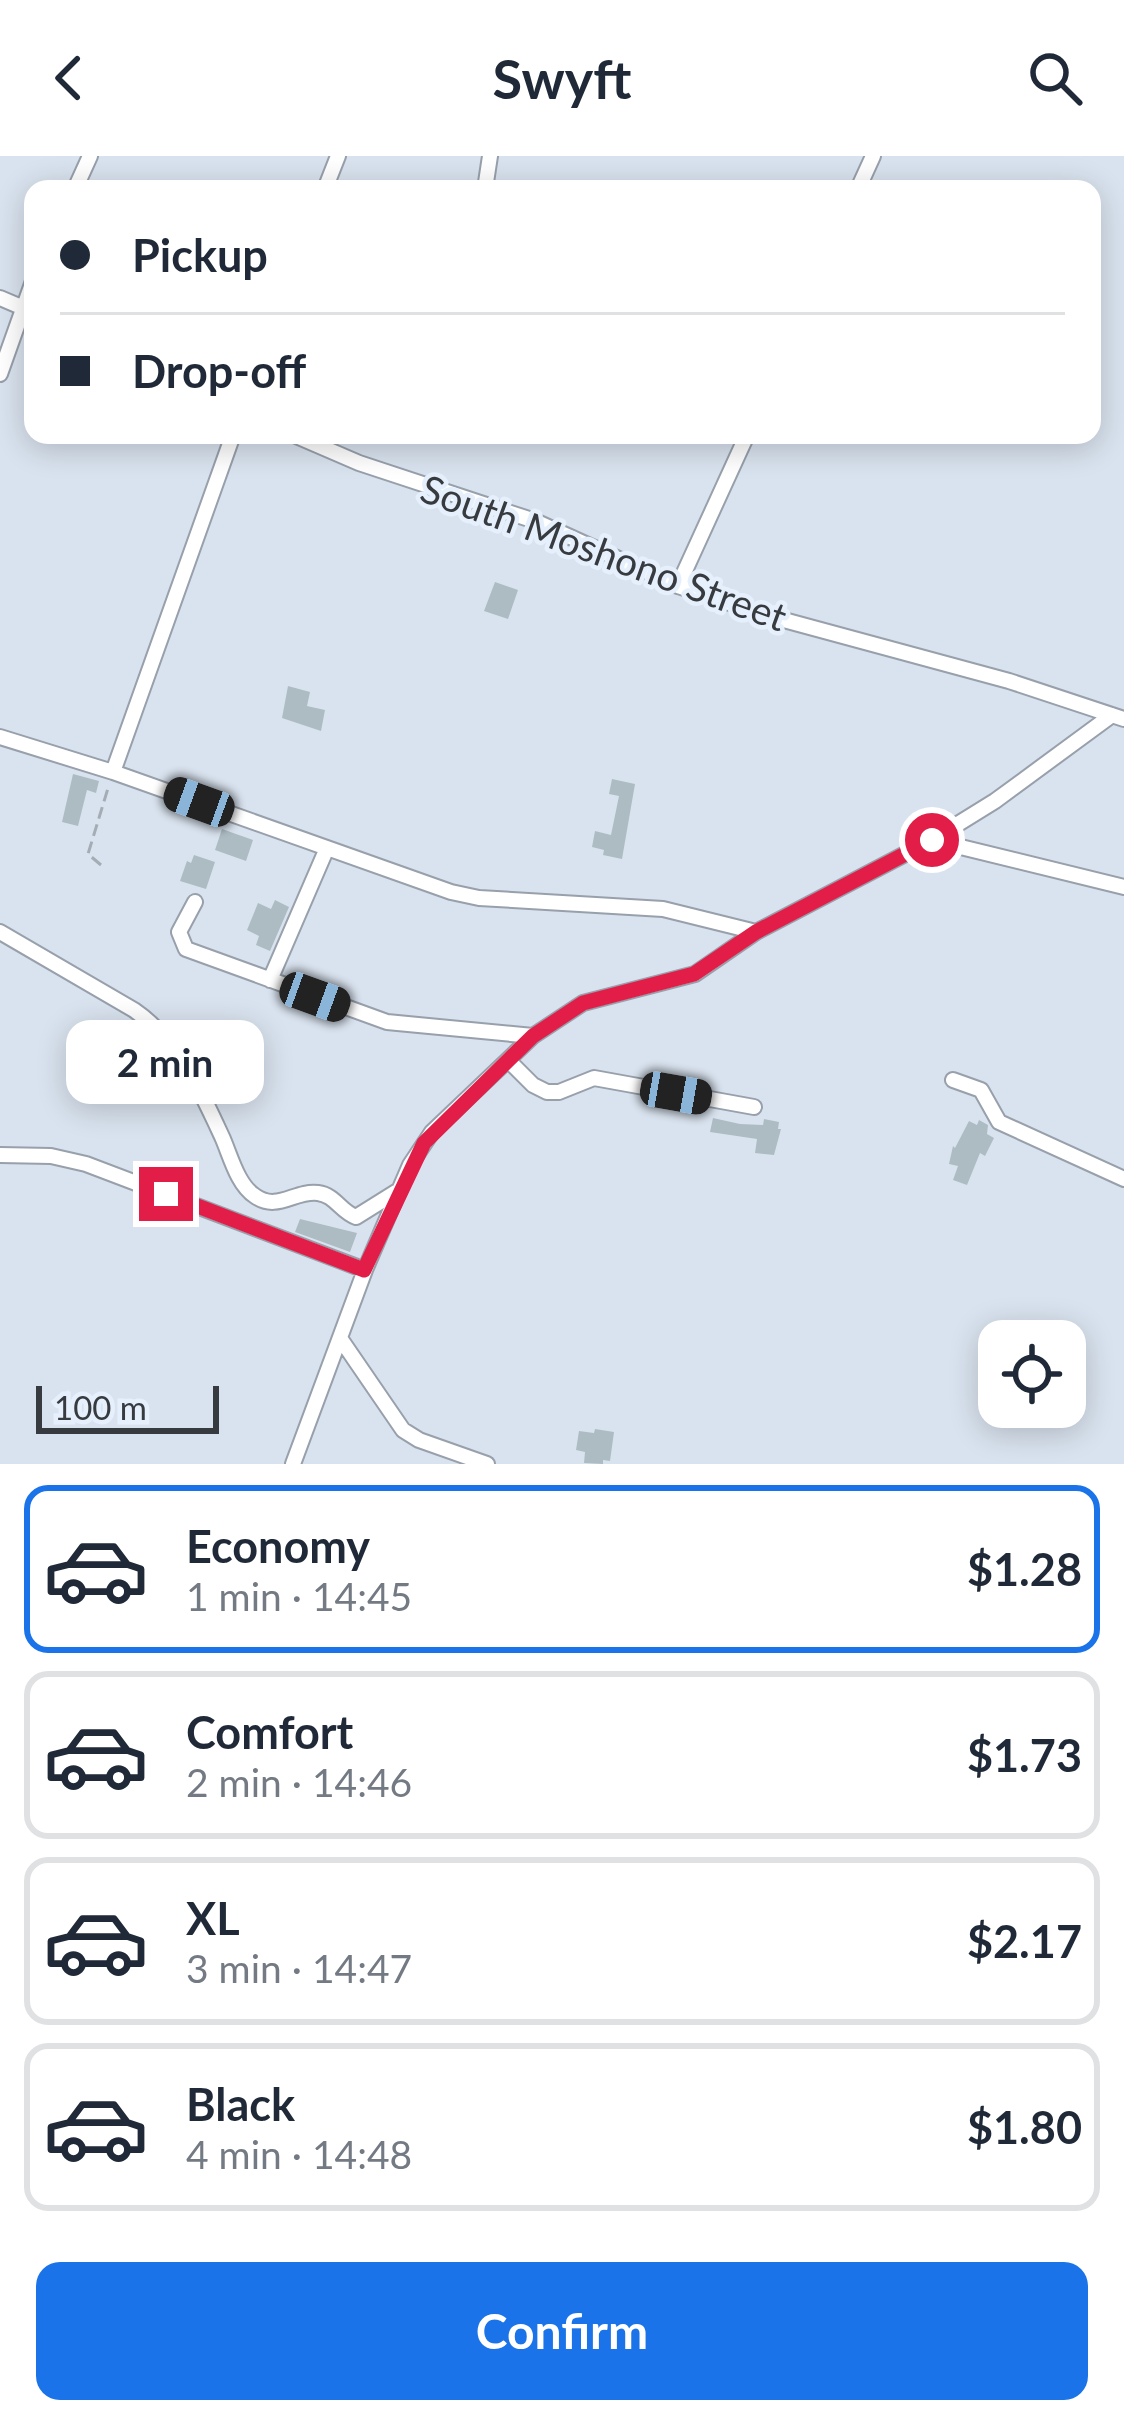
<!DOCTYPE html>
<meta charset="utf-8">
<style>
body{margin:0;font-family:Lato,sans-serif;background:#f2f2f3;color:#1f2937;height:100vh;display:flex;flex-direction:column;font-size:45px;white-space:nowrap}
*{box-sizing:border-box;margin:0}
p{font-size:39px;color:#747a83}
.icon{flex:none;width:66px;height:66px;fill:none;stroke:currentColor;stroke-width:2;stroke-linecap:round;stroke-linejoin:round}
.map{position:relative;height:1308px;overflow:hidden}
.sheet{display:flex;flex-direction:column;background:#fff;flex:1}
.sheet>*{flex:none}
.top-card{position:absolute;left:24px;top:24px;width:1077px;height:264px;border-radius:24px;box-shadow:0 6px 30px #0003;display:grid;align-content:center;height:264px;padding:0 36px;background:#fff}
.controls{position:absolute;left:978px;top:1164px;display:grid;gap:24px}
.controls a{display:grid;place-items:center;width:108px;height:108px;border-radius:24px;background:#fff;box-shadow:0 6px 30px #0003;font-size:60px}
.scale{position:absolute;left:36px;bottom:30px;width:183px;box-sizing:border-box;padding-left:12px;border:6px solid #373b3f;border-top:0;font-size:33px;line-height:42px;white-space:nowrap;color:#373b3f;-webkit-text-stroke:9px #e6f0fc;paint-order:stroke}
.end{position:absolute;width:54px;height:54px;margin:-27px;border:15px solid #e11d48;background:#fff;box-shadow:0 0 0 6px #fff}
.from{border-radius:50%}
.bubble{position:absolute;height:84px;border-radius:24px;background:#fff;box-shadow:0 6px 30px #0003;font-size:39px;font-weight:700;line-height:84px;text-align:center}
.car{position:absolute;width:36px;height:72px;margin:-36px -18px;border-radius:15px;box-shadow:0 0 9px 3px #0007;background:linear-gradient(#222 24%,#8ab4d8 0 40%,#222 0 76%,#8ab4d8 0 86%,#222 0)}
.top-card b{display:flex;align-items:center;gap:42px;height:114px;font-size:45px}
.top-card b+b{border-top:3px solid #e0e1e3}
.top-card i{width:30px;height:30px;background:#1f2937}
ul{padding:21px 0 0;list-style:none}
li{display:flex;align-items:center;gap:36px;height:168px;margin:0 24px 18px;padding:0 12px;border:6px solid #e0e1e3;border-radius:24px}
li div{flex:1}
li b{display:block;font-size:45px}
li em{font-style:normal;font-weight:700}
li.selected{border-color:#1a73e8}
li>.icon{width:108px;height:108px;stroke-width:1.5}
.button{display:flex;gap:24px;margin-top:auto;padding:24px 36px}
.button a{flex:1;height:138px;border-radius:24px;background:#1a73e8;color:#fff;font-size:48px;font-weight:700;line-height:138px;text-align:center}
header{display:flex;justify-content:space-between;align-items:center;height:156px;padding:0 36px;background:#fff;font-size:54px;font-weight:700}
.map>svg:first-child{display:block}
.building{fill:#adbcc3}
.lines{fill:none;stroke-linecap:round;stroke-linejoin:round}
.street-casing{stroke:#97a0ab;stroke-width:18}
.path{stroke:#a4acb5;stroke-width:3;stroke-dasharray:12 6;stroke-linecap:butt}
.street{stroke:#fff;stroke-width:14}
.route{stroke:#e11d48;stroke-width:15}
.labels{text-anchor:middle;dominant-baseline:central;stroke-width:9;stroke-linejoin:round;paint-order:stroke}
.street-label{font-size:39px;fill:#373b3f;stroke:#e6f0fc}
</style>
<header><svg class="icon" aria-label="back" viewBox="0 0 24 24"><path d="M15 5l-7 7 7 7"/></svg>Swyft<svg class="icon" aria-label="search" viewBox="0 0 24 24"><circle cx="10" cy="10" r="6"/><path d="M15 15l6 6"/></svg></header>
<div class="map">
<svg width="1124" height="1308" viewBox="0 0 1124 1308">
<rect width="100%" height="100%" fill="#d9e3ef"/>
<path class="building" d="M495,426l23,8 -10,29 -24,-8z
M288,530l22,6 -3,14 18,4 -4,21 -39,-13z
M73,618l26,7 -3,12 -9,-3 -9,36 -16,-4z
M612,623l23,5 -13,75 -19,-4 1,-5 -12,-3 3,-16 16,4 8,-39 -10,-2z
M222,673l31,11 -7,21 -31,-11z
M194,699l21,7 -9,27 -26,-8 7,-20 4,2z
M275,744l14,7 -19,44 -14,-6 3,-9 -12,-6 11,-27 13,6z
M713,962l27,6 23,1 1,-6 15,3 -1,7h3l-7,26 -19,-2 2,-14 -47,-7z
M979,964l9,5 -1,9 7,4 -9,18 -5,-3 -13,32 -14,-5 5,-14 -9,-2 4,-18 2,2 14,-27 8,4z
M300,1063l57,14 -7,19 -55,-20z
M595,1273l19,3 -4,29 -7,-1v4l-19,-1 1,-11 -9,-2 3,-19 15,2z"/>
<g class="lines">
<g class="street-casing">
<path id="street" d="M75,33l15,-33
M325,33l13,-33
M485,33l5,-33
M858,33l15,-33
M0,142l33,14
M0,218l33,-93
M294,279l65,28 176,58 143,65 91,30 240,65 115,38
M678,430l69,-151
M0,581l113,35 338,120 28,6 184,11 93,23
M113,616l120,-337
M932,684l192,47
M195,746l-16,30 7,17 201,73 146,14
M0,776l134,78c45,31 67,81 89,129 8,19 15,46 32,57 22,16 40,-6 63,-3 17,2 23,19 38,24l40,-25
M270,824l57,-132
M508,904l25,25 14,7h12l35,-14 160,29
M953,924l28,10 18,32 125,57
M0,999l51,1 35,8 279,106
M342,1185l61,89 16,10 68,24
M293,1308l72,-194 45,-105 22,-33 101,-96 50,-33 112,-29 61,-42 176,-92 63,-39 117,-86"/>
</g>
<path class="path" d="M101,709l-13,-11 21,-69"/>
<use href="#street" class="street"/>
</g>
<g class="lines">
<path class="route" d="M166,1038l198,76 60,-127 109,-107 50,-33 111,-29 62,-42 176,-92"/>
</g>
<g class="labels">
<g class="street-label">
<text transform="translate(604 396) rotate(20)">South Moshono Street</text>
</g>
</g>
</svg>
<div class="controls">
<a><svg class="icon" aria-label="locate" viewBox="0 0 24 24"><circle cx="12" cy="12" r="6"/><path d="M12 2v4M12 18v4M2 12h4M18 12h4"/></svg></a>
</div>
<div class="scale">100 m</div>
<i class="end from" style="left:932px;top:684px"></i>
<i class="end" style="left:166px;top:1038px"></i>
<div class="bubble" style="left:66px;top:864px;width:198px">2 min</div>
<i class="car" style="left:199px;top:646px;rotate:290deg"></i>
<i class="car" style="left:315px;top:841px;rotate:110deg"></i>
<i class="car" style="left:676px;top:937px;rotate:100deg"></i>
<div class="top-card">
<b><i class="from"></i>Pickup</b>
<b><i></i>Drop-off</b>
</div>
</div>
<section class="sheet">
<ul>
<li class="selected"><svg class="icon" aria-label="car" viewBox="0 0 24 24"><path d="M5 17H2v-5l4-1 3-4h7l3 4 3 1v5h-3M9 17h6M6 11h13"/><circle cx="7" cy="17" r="2"/><circle cx="17" cy="17" r="2"/></svg><div><b>Economy</b><p>1 min · 14:45</p></div><em>$1.28</em></li>
<li><svg class="icon" aria-label="car" viewBox="0 0 24 24"><path d="M5 17H2v-5l4-1 3-4h7l3 4 3 1v5h-3M9 17h6M6 11h13"/><circle cx="7" cy="17" r="2"/><circle cx="17" cy="17" r="2"/></svg><div><b>Comfort</b><p>2 min · 14:46</p></div><em>$1.73</em></li>
<li><svg class="icon" aria-label="car" viewBox="0 0 24 24"><path d="M5 17H2v-5l4-1 3-4h7l3 4 3 1v5h-3M9 17h6M6 11h13"/><circle cx="7" cy="17" r="2"/><circle cx="17" cy="17" r="2"/></svg><div><b>XL</b><p>3 min · 14:47</p></div><em>$2.17</em></li>
<li><svg class="icon" aria-label="car" viewBox="0 0 24 24"><path d="M5 17H2v-5l4-1 3-4h7l3 4 3 1v5h-3M9 17h6M6 11h13"/><circle cx="7" cy="17" r="2"/><circle cx="17" cy="17" r="2"/></svg><div><b>Black</b><p>4 min · 14:48</p></div><em>$1.80</em></li>
</ul>
<div class="button"><a>Confirm</a></div>
</section>
